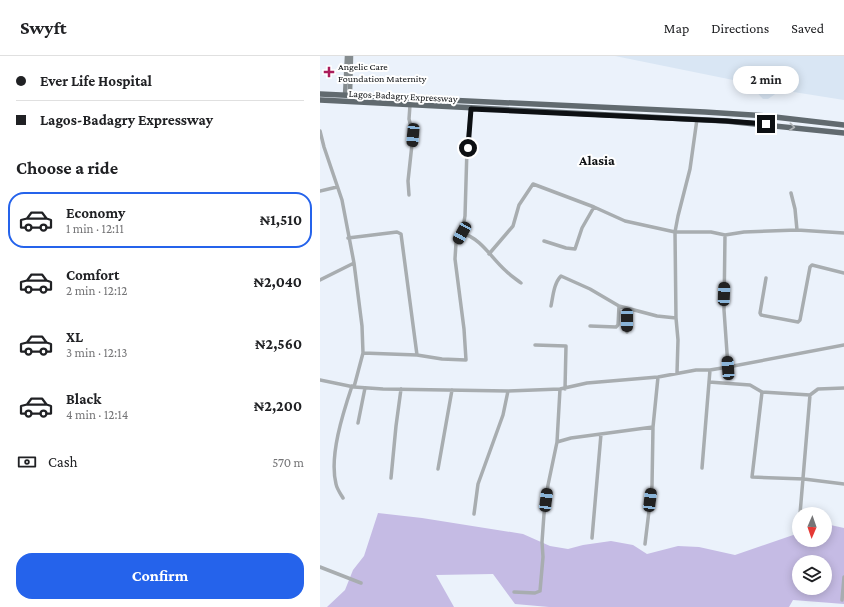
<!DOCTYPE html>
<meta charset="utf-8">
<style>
body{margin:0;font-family:"Crimson Pro",serif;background:#f6f6f6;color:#202124;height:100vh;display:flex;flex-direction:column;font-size:15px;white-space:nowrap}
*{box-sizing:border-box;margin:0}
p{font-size:13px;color:#757577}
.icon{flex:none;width:22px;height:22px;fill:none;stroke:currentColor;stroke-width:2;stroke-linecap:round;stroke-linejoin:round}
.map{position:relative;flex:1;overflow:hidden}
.details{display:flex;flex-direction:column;background:#fff;width:320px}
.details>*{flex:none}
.hud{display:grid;align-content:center;height:88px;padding:0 16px;background:#fff}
.needle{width:26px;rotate:182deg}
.controls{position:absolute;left:472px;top:451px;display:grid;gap:8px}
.controls a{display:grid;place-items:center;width:40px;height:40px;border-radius:50%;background:#fff;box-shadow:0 2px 10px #0003;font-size:20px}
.end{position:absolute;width:18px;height:18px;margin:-9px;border:5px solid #0d1013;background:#fff;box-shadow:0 0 0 2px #fff}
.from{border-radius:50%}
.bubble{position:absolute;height:28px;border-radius:14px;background:#fff;box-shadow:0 2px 10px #0003;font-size:13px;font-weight:700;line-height:28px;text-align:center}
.car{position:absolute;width:12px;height:24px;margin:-12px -6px;border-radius:5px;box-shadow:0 0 3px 1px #0007;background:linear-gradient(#222 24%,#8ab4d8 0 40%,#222 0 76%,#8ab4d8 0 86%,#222 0)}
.hud b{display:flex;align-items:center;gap:14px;height:38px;font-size:15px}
.hud b+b{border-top:1px solid #e0e0e0}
.hud i{width:10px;height:10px;background:#202124}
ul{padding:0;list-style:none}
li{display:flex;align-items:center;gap:12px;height:56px;margin:0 8px 6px;padding:0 8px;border:2px solid transparent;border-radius:16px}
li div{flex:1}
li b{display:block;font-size:15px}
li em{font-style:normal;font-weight:700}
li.selected{border-color:#2563eb}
li>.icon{width:36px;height:36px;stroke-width:1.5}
h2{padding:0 16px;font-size:18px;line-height:48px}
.pay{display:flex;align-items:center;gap:10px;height:44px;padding:0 16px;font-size:15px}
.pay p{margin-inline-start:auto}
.button{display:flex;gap:8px;margin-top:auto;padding:8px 16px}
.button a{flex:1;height:46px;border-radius:16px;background:#2563eb;color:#fff;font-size:16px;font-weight:700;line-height:46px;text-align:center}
header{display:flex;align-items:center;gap:24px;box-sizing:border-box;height:56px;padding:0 20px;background:#fff;border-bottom:1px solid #e0e0e0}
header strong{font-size:19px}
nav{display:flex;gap:22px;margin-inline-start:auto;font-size:14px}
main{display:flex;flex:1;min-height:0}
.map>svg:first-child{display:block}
.built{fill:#d9e6f4}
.green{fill:#c5bbe4;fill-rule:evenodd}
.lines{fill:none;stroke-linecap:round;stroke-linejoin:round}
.minor{stroke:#a8adb0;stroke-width:3.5}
.secondary{stroke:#858c8f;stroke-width:4.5}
.trunk{stroke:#616a6f;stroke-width:5.5}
.oneway{stroke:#b0b4b7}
.route{stroke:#0d1013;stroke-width:5}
.poi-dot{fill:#aa1c5b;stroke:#fff;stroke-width:1.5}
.labels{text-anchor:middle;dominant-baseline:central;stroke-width:4;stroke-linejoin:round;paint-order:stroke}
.poi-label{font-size:10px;fill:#0d1013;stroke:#fff;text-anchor:start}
.street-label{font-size:10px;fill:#0d1013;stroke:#fff}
.district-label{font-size:14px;font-weight:bold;fill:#0d1013;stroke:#fff}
</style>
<header>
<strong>Swyft</strong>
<nav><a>Map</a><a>Directions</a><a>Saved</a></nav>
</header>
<main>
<section class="details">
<div class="hud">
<b><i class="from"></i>Ever Life Hospital</b>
<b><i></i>Lagos-Badagry Expressway</b>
</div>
<h2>Choose a ride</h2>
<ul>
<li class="selected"><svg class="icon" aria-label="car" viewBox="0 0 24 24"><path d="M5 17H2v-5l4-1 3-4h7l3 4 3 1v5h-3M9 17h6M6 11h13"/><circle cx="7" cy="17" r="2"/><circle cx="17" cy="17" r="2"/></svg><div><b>Economy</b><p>1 min · 12:11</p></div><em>₦1,510</em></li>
<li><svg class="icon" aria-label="car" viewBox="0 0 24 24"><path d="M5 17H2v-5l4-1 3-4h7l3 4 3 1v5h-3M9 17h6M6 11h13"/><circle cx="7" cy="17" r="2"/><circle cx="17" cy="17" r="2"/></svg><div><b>Comfort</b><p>2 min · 12:12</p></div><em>₦2,040</em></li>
<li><svg class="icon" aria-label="car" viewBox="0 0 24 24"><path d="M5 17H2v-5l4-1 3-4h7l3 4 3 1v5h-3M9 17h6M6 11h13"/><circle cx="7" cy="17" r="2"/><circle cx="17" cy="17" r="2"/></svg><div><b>XL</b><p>3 min · 12:13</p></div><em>₦2,560</em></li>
<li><svg class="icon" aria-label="car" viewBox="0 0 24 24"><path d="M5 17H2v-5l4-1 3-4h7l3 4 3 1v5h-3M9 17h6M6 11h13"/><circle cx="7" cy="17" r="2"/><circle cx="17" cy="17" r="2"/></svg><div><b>Black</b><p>4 min · 12:14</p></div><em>₦2,200</em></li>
</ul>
<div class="pay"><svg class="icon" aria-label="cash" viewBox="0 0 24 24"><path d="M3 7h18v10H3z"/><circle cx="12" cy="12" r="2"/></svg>Cash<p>570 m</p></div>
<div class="button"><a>Confirm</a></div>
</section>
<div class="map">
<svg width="524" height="551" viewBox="0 0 524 551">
<rect width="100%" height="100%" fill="#ebf2fb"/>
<path class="built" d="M295,0h229v44l-63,-10 -13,9h-5l-15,-16z"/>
<path class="green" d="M58,457l44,5 101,16 27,12 18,3 15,-4 28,-4 22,4 14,9 31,-8 21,1 36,8 64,-22v7h26l1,-16 18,4v76l-51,-4 -4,7h-240l-34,-3 -22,-30 -57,1 18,32h-127l18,-17 8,-20 11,-14zM479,506h26v26h-26z"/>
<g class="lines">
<path class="minor" d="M0,75l4,16 18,53 12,63 8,63 1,27 -9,34
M0,135l17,-4
M471,137l4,16 2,21
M89,139l-1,-14 5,-46 -4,-16 1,-14
M142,177c20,6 29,25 44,38 5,5 10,8 15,12
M405,179l-1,75 4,57
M28,182l49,-6 4,2 16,121
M224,185l22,7 9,1 7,-21 12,-21
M169,198l24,-28 6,-21 14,-21 61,23 31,14 50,11h36l14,3 19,-3 53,-2 47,3
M446,222l-6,35 1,2 37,7 2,-2 10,-53 2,-2 32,8
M0,224l34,-17
M231,250c2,-10 3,-23 10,-30l29,13 29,17 38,10 19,2
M270,270l26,1 2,-2 1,-19
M307,276v-24
M215,289l31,1 -1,43
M43,297l54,2 25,4 24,1 -2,-31 -9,-70 1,-16 6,-10 3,-17 2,-68 4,-39
M357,317l1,-33 -2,-22 -1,-86 3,-16 12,-47 7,-50
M0,324l34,7 29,2 125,2 52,-2 27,-6 71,-6 38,-7h14l18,-3 116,-22
M389,326l41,3 12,7 48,3 8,-6 26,-1
M442,336l-10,85 52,2 40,5
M38,367l7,-35
M237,386l14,-4 82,-11
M382,412l8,-98
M118,413l14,-79
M71,422l5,-52 5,-37
M23,442c-3,-5 -6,-9 -7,-14 -7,-28 7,-71 16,-98
M154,458l4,-30 25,-69 5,-24
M480,458l10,-119
M272,482l9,-104
M325,488l7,-58 1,-59 5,-50
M0,511l41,16
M194,536l21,1 5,-2 3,-34 -1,-15 2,-28 4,-29 9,-43 3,-53
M522,544l2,-23"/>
<path class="secondary" d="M25,39l2,-39
M30,39l1,-39"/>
<path class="trunk" d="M0,38l385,18 61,4 78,9
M0,44l406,21 118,12"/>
</g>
<defs><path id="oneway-chevron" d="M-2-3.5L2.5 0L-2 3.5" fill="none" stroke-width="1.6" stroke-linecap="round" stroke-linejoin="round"/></defs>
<use class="oneway" href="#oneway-chevron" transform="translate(472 71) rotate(6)"/>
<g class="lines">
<path class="route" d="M148,92l3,-39 255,12 40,3"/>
</g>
<path class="poi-dot" d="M7 10h4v4h4v4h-4v4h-4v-4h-4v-4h4z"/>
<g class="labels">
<g class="poi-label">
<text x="18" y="10">Angelic Care<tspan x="18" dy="12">Foundation Maternity</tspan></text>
</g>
<g class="street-label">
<text transform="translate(83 40) rotate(3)">Lagos-Badagry Expressway</text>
</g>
<g class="district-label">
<text x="277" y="104">Alasia</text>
</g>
</g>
</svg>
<div class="controls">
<a><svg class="needle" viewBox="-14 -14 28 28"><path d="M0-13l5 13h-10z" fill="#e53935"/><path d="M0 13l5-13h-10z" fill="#757577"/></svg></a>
<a><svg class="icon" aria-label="layers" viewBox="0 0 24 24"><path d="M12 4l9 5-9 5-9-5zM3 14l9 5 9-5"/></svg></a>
</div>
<i class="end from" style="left:148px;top:92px"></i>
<i class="end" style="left:446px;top:68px"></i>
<div class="bubble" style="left:413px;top:10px;width:66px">2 min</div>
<i class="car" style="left:93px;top:79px;rotate:185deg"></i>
<i class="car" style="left:142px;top:177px;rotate:209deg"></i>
<i class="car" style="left:404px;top:238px;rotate:2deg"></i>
<i class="car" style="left:307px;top:264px;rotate:180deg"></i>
<i class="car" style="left:408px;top:312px;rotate:356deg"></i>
<i class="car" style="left:226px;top:444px;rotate:7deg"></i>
<i class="car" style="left:330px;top:444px;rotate:7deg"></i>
</div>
</main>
